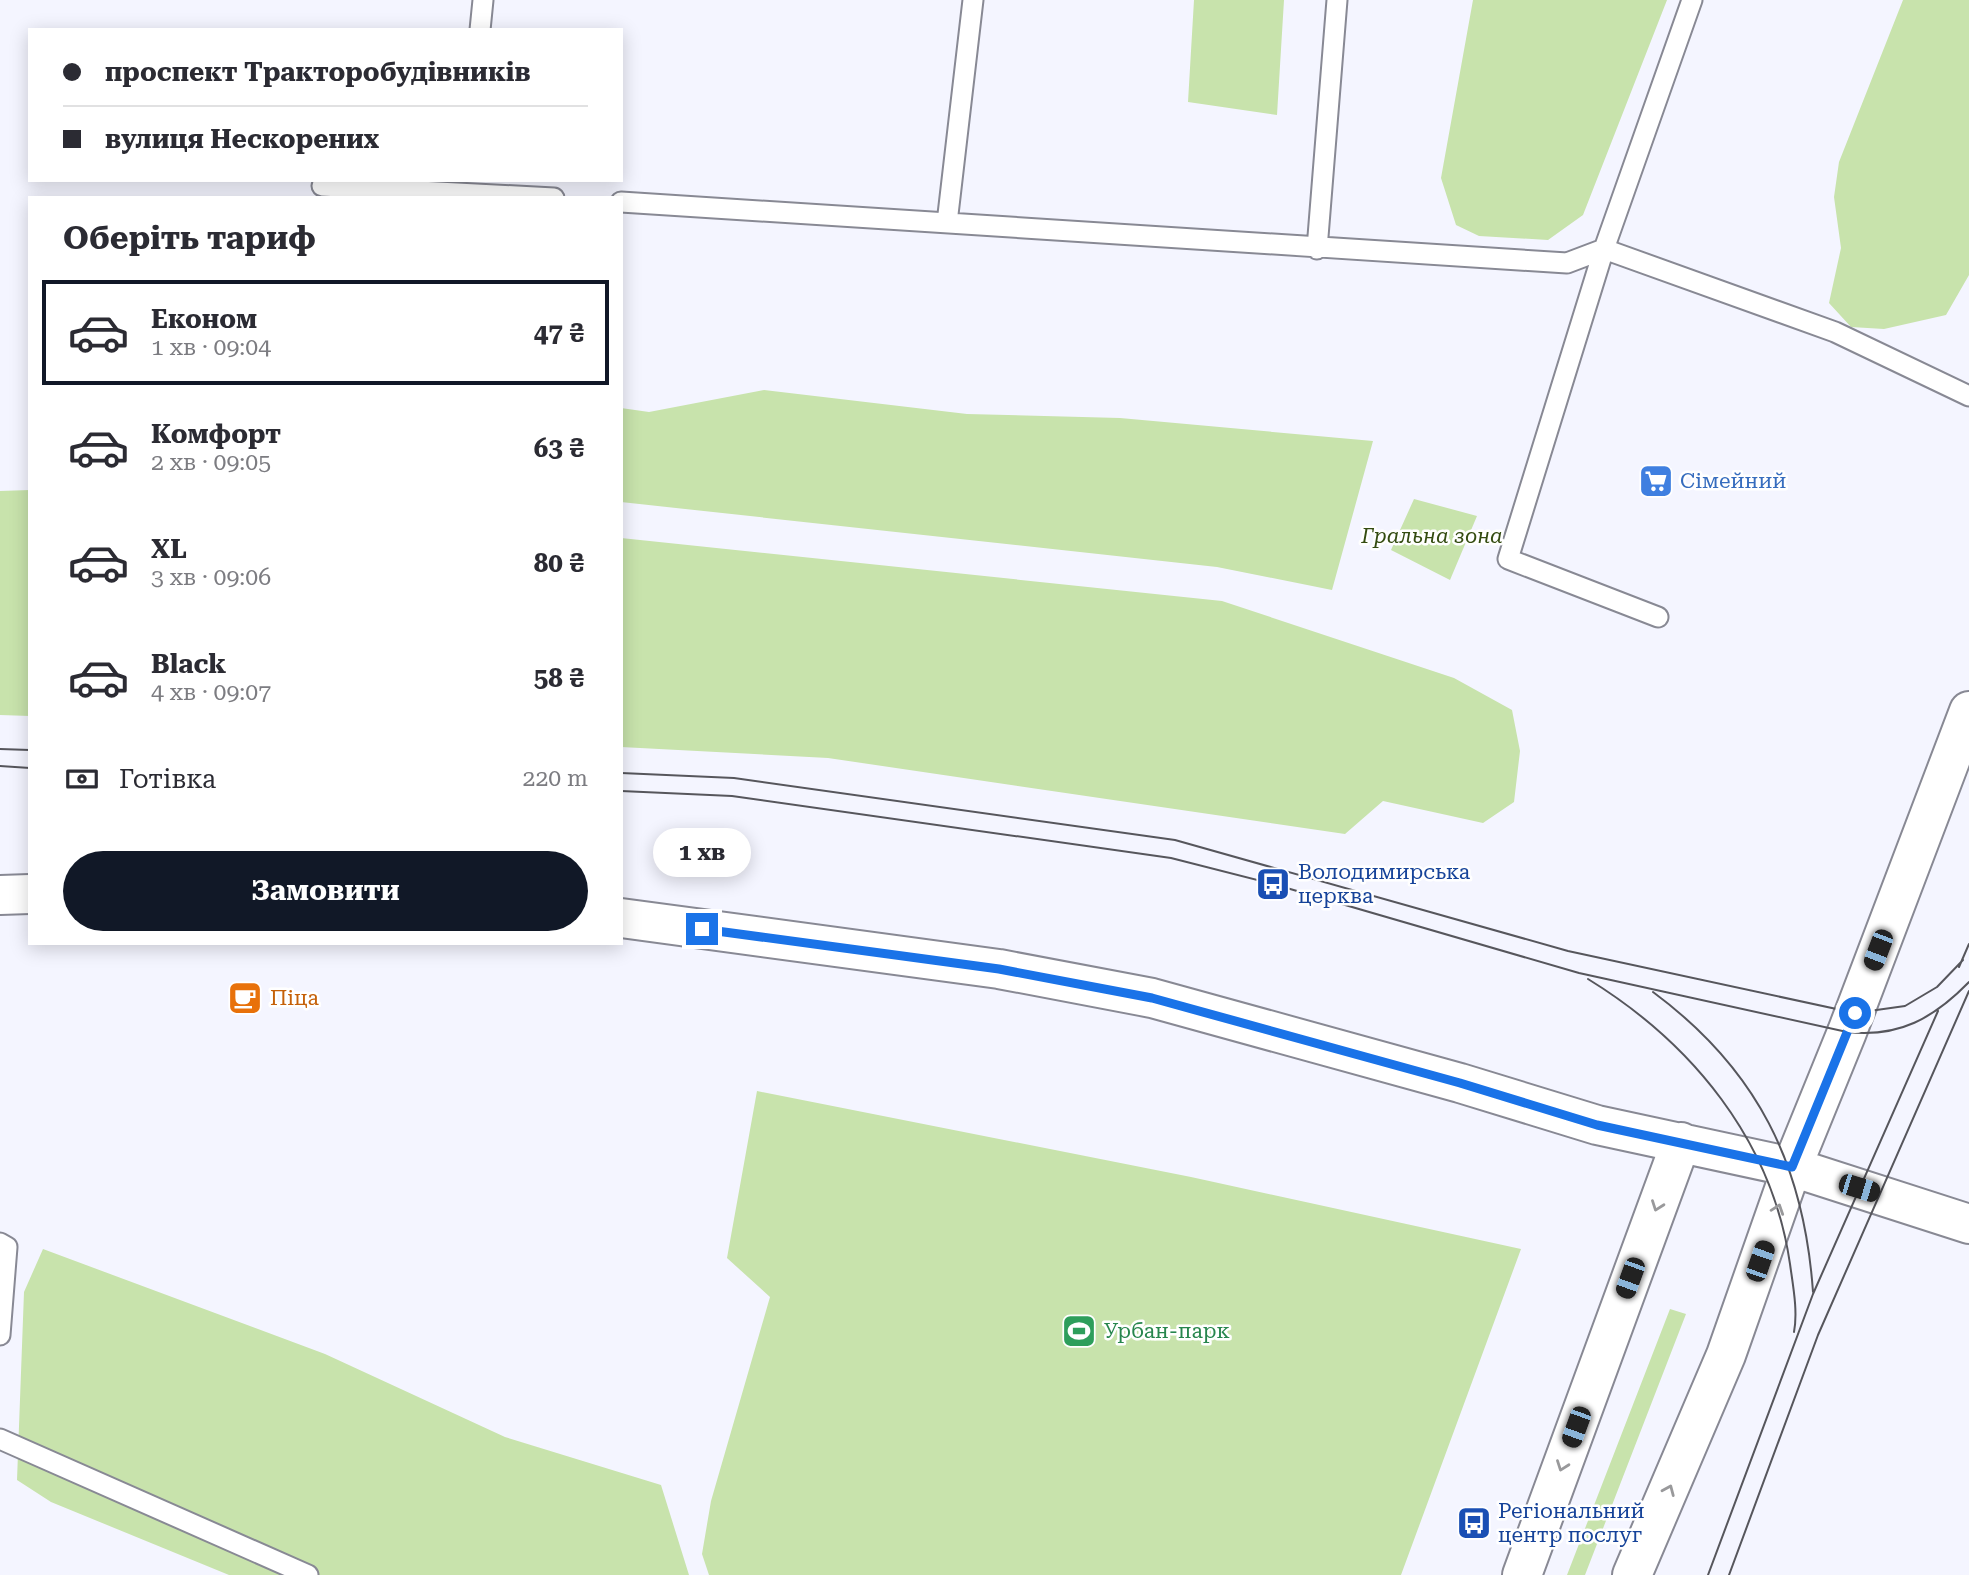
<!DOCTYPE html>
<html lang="uk">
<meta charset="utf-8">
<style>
body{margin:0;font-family:"Roboto Serif",serif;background:#f2f2f3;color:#2b2b33;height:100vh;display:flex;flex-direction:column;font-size:26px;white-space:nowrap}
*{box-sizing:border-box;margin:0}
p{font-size:23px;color:#7c7c81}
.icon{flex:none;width:38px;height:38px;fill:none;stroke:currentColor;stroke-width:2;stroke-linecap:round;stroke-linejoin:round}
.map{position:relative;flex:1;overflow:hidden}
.sheet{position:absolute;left:28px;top:196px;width:595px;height:749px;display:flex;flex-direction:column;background:#fff;border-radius:0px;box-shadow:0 4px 18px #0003}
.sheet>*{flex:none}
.guide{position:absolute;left:28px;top:28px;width:595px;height:154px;border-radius:0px;box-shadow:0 4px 18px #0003;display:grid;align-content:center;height:154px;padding:0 35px;background:#fff}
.end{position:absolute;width:32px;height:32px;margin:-16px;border:9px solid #1a73e8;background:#fff;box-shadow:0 0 0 4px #fff}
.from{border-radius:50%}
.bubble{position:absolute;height:49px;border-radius:24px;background:#fff;box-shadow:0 4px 18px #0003;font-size:23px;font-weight:700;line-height:49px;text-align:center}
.car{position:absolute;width:21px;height:42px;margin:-21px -10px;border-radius:9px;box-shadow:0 0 5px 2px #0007;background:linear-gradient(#222 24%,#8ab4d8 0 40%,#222 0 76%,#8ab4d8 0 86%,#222 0)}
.guide b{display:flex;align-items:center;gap:24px;height:66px;font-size:26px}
.guide b+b{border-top:2px solid #e1e1e2}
.guide i{width:18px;height:18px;background:#2b2b33}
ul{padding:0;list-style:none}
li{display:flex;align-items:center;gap:21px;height:105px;margin:0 14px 10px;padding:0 21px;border:4px solid transparent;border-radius:0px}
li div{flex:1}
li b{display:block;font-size:26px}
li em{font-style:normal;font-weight:700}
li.on{border-color:#111827}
li>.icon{width:63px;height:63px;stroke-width:1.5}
h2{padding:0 35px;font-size:32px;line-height:84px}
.pay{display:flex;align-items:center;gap:18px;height:77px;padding:0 35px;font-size:26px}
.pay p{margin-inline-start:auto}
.action{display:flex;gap:14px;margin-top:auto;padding:14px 35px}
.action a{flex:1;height:80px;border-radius:42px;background:#111827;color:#fff;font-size:28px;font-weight:700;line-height:80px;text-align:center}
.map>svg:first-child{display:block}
.green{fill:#c8e3ac}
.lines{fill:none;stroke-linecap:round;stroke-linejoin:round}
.service-casing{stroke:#888994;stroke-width:23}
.tertiary-casing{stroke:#888994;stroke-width:42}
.secondary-casing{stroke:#888994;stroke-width:42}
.service{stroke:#fff;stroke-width:19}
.tertiary{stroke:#fff;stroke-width:38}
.secondary{stroke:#fff;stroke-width:38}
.tram{stroke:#56565c;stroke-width:2}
.oneway{stroke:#99999b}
.route{stroke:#1a73e8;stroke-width:9}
.labels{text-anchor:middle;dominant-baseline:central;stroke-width:5;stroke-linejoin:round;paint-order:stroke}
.shop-label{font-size:21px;fill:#366cbe;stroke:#fff;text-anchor:start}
.park-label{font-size:21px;font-style:italic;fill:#344c11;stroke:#fff}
.transit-label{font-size:21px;fill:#164399;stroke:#fff;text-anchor:start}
.food-label{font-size:21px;fill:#c56008;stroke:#fff;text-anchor:start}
.leisure-label{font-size:21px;fill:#27864d;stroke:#fff;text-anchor:start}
</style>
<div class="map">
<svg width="1969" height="1575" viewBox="0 0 1969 1575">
<rect width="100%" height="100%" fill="#f4f5ff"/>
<path class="green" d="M1194,0h90l-7,115 -89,-13z
M1473,0h194l-84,215 -35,25 -69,-4 -23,-11 -15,-47z
M1903,0h66v275l-23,40 -62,14 -33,-2 -22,-24 12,-55 -7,-51 5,-35z
M764,390l203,24 153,4 253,23 -41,149 -115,-23 -596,-65v-94l28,4z
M30,490v226l-30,-1v-224z
M1414,499l63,17 -27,64 -59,-30z
M621,538l601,63 232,77 58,32 8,41 -6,51 -31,21 -100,-22 -38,33 -517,-76 -207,-11z
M757,1091l434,86 330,72 -120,326h-692l-7,-21 9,-53 59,-204 -43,-39z
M43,1249l282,105 180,83 156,48 28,90h-460l-178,-73 -34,-22 7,-188z
M1670,1309l16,5 -101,261h-18z"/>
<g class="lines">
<g class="service-casing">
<path id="service" d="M480,30l3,-30
M322,186l232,12
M621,202l946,61 37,-14 231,83 134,64
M947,223l26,-223
M1317,249l20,-249
M1658,617l-150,-58 96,-310 88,-249
M0,1243l7,4 -7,88
M0,1439l308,136"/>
</g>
<g class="tertiary-casing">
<path id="tertiary" d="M1969,711l-122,321 -55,135 177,57"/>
</g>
<g class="secondary-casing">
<path id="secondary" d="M0,895l30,-1
M621,918l378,51 153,29 308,85 137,42 195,42 -66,188 -94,220
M1522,1575l159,-433"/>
</g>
<use href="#service" class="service"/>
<use href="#tertiary" class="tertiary"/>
<use href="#secondary" class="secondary"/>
<path class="tram" d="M0,749l30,1
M0,766l30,2
M621,773l113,5 441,62 393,111 287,62 50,-7 32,-19 26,-27
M621,791l111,5 439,62 102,26 306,89 268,59c52,6 87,-14 122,-50
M1959,967l10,-23
M1588,979c104,64 184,161 202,285 3,22 8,47 4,68
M1653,992c104,77 151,172 160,300
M1708,1575l105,-281 125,-283
M1729,1575l89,-240 151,-344"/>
</g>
<defs><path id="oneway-chevron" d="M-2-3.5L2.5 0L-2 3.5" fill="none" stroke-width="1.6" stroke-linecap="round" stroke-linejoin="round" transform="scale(1.75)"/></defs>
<g class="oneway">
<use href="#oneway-chevron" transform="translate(1657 1206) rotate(110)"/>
<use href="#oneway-chevron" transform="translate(1778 1209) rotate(-71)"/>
<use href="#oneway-chevron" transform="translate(1562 1466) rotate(110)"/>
<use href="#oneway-chevron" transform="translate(1669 1490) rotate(-67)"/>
</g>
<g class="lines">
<path class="route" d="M702,929l297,40 153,29 308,85 137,42 195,42 63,-154"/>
</g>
<defs>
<g id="supermarket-square" transform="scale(1.75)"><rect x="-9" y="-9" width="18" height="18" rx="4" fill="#3f7fe0" stroke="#fff"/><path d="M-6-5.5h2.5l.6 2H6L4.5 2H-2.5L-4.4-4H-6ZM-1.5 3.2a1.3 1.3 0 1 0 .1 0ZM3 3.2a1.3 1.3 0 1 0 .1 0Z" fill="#fff"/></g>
<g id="bus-square" transform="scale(1.75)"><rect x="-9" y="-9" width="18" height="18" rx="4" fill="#1a4fb4" stroke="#fff"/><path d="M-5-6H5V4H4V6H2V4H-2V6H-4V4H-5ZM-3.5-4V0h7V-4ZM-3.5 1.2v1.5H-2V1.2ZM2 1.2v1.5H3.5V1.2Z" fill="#fff"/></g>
<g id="cafe-square" transform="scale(1.75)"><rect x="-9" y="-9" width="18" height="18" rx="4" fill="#e8710a" stroke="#fff"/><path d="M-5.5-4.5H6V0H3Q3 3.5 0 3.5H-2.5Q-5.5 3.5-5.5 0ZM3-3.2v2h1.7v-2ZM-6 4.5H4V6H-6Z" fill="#fff"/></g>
<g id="stadium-square" transform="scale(1.75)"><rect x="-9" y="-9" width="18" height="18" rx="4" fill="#2e9e5b" stroke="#fff"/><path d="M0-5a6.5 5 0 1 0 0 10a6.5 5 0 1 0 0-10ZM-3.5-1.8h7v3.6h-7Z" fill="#fff"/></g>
</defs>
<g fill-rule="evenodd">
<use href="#supermarket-square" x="1656" y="481"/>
<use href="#bus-square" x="1273" y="884"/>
<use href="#cafe-square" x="245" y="998"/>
<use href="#stadium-square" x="1079" y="1331"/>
<use href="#bus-square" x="1474" y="1523"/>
</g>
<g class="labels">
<g class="shop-label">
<text x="1680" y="481">Сімейний</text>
</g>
<g class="park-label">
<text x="1432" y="536">Гральна зона</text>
</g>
<g class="transit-label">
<text x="1298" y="872">Володимирська<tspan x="1298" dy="24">церква</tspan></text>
<text x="1498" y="1511">Регіональний<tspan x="1498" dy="24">центр послуг</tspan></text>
</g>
<g class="food-label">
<text x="270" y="998">Піца</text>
</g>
<g class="leisure-label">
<text x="1104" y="1331">Урбан-парк</text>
</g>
</g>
</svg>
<i class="end from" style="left:1855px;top:1013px"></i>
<i class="end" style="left:702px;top:929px"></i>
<div class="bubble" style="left:653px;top:828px;width:98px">1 хв</div>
<i class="car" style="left:1878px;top:950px;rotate:201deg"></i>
<i class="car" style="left:1859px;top:1188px;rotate:107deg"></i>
<i class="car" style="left:1760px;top:1261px;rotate:19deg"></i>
<i class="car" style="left:1630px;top:1278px;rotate:200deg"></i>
<i class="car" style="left:1576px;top:1427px;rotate:200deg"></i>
<div class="guide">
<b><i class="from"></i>проспект Тракторобудівників</b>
<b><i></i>вулиця Нескорених</b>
</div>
<section class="sheet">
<h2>Оберіть тариф</h2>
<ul>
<li class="on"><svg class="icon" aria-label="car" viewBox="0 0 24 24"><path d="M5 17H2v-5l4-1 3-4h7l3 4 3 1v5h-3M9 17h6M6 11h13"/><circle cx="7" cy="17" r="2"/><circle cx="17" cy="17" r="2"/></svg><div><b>Економ</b><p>1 хв · 09:04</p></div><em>47 ₴</em></li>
<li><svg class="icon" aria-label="car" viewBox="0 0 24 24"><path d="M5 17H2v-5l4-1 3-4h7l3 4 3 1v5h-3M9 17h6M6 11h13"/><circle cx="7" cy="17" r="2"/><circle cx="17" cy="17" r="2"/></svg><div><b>Комфорт</b><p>2 хв · 09:05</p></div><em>63 ₴</em></li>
<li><svg class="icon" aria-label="car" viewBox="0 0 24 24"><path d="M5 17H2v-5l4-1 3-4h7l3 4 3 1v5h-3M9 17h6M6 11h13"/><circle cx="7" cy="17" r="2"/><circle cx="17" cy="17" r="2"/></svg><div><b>XL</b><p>3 хв · 09:06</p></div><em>80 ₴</em></li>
<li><svg class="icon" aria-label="car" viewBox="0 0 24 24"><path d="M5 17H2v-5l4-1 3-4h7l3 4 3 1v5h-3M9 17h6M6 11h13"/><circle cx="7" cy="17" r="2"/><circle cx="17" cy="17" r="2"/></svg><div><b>Black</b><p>4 хв · 09:07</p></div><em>58 ₴</em></li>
</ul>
<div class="pay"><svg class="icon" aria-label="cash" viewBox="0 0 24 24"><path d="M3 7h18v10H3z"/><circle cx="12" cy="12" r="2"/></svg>Готівка<p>220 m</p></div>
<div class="action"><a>Замовити</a></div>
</section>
</div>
